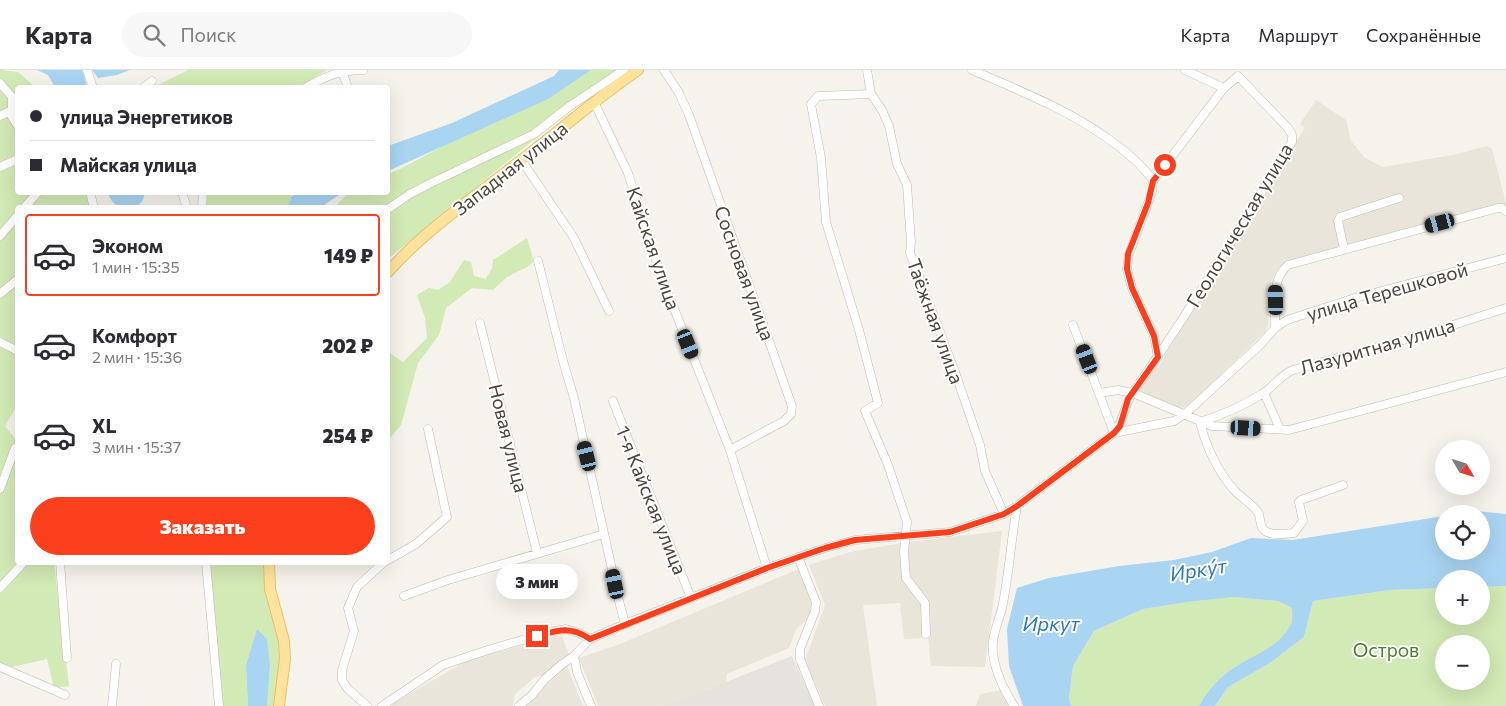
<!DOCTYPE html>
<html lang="ru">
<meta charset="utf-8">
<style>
body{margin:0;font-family:Commissioner,sans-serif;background:#f7f7f7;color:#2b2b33;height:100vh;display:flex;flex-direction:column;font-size:19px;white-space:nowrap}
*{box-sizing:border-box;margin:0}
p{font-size:16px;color:#7c7c81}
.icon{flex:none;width:28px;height:28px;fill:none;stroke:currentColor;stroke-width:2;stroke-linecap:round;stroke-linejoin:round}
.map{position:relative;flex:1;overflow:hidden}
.drawer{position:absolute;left:15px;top:135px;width:375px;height:360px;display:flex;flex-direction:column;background:#fff;border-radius:5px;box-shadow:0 5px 20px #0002}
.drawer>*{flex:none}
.guide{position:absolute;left:15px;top:15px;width:375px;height:110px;border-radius:5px;box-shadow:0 5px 20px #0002;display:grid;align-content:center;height:110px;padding:0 15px;background:#fff}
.needle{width:32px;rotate:129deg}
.fabs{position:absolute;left:1435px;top:370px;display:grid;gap:10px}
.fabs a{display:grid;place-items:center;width:55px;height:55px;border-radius:50%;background:#fff;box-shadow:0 5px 20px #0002;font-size:25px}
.end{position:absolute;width:22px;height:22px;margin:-11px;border:6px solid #fc3f1d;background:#fff;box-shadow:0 0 0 2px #fff}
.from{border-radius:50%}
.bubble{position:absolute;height:35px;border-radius:18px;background:#fff;box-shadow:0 5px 20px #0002;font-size:16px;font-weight:800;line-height:35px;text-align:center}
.car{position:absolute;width:15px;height:30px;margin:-15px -8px;border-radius:6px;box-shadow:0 0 4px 1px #0007;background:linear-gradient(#222 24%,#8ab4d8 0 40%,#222 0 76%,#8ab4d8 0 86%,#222 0)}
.guide b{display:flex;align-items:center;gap:18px;height:48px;font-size:19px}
.guide b+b{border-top:1px solid #e1e1e2}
.guide i{width:12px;height:12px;background:#2b2b33}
ul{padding:9px 0 0;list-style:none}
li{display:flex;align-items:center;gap:15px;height:82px;margin:0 10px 8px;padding:0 5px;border:2px solid transparent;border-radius:5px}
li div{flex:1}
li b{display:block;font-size:19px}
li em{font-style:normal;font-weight:800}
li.on{border-color:#fc3f1d}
li>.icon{width:45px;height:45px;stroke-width:1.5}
.primary-button{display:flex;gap:10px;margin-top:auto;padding:10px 15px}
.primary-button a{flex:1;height:58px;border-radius:30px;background:#fc3f1d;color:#fff;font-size:20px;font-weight:800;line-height:58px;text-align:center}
header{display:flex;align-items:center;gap:30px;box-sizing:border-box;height:70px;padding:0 25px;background:#fff;border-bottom:1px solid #e1e1e2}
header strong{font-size:24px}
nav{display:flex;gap:28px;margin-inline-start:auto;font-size:18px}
.search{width:350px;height:45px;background:#f7f7f7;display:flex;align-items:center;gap:12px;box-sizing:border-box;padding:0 18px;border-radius:28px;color:#7c7c81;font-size:19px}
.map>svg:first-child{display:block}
.residential{fill:#eae5da}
.industrial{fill:#e6e2dd}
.green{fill:#d2eab5;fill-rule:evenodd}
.water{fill:#a9d4f2}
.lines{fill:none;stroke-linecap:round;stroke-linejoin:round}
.minor-casing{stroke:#c2bbae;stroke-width:9}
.major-casing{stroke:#e6c16a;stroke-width:12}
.minor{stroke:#fff;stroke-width:8}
.major{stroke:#ffe39c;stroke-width:10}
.route{stroke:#fc3f1d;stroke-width:6}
.labels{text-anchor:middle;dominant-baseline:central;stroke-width:4;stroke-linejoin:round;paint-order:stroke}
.street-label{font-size:19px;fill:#4b4439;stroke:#fff}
.park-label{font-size:19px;fill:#4a7f2a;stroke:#fff}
.water-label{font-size:20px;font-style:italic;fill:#2e7ab2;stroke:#fff}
</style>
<header>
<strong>Карта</strong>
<div class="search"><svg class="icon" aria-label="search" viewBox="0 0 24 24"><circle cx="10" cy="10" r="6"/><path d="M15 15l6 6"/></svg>Поиск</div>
<nav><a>Карта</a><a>Маршрут</a><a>Сохранённые</a></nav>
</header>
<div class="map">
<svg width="1506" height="636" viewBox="0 0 1506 636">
<rect width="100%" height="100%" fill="#f6f3ec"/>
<path class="residential" d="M1316,30l30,20 5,21 14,17 18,9 74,-13 30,-8 5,3 14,54v7l-3,-4 -7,-1 -209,57 -10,8 -6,11 -3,44 -3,7 -76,73 -11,4 -39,-15 -1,-5 24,-27 3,-10 140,-224 -5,-4z
M1002,461l-17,136 -54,-1 -3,-28 -24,1 -4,-36 -37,2 14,101h-52l-20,-46 20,-55 -16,-40 41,-13 58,-10z
M801,498l18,42 -23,19 -7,19 -62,26 -1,8 -63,24h-65l-19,-48 41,-14z
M557,566h5l7,19 -24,20 -10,2 -20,17 -2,12h-125l80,-46z
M567,596l16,40h-61z
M1002,620l6,16h-32l4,-12z"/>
<path class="industrial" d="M792,586l23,50h-152l63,-24z"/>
<path class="green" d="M0,0l18,2 17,15 -17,1v104l68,1 4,14 -72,1 -1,198 -12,20 12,15 1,54 -3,5 3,2v60l36,1 15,123 -15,2 -7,-29 -47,11z
M188,0h139l-29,17h-144z
M585,0h41l-28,20 -68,53 -142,116v-51h-54l14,-15 40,-1v-18l12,-5z
M285,122l7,4 -4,11 -86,1 1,-15z
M527,168l7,23 -5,5 -22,11 -14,13 -21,-2 -26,20 -7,27 -21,28 -17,62 -10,12 -3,1v-86l15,10 24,-24 -2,-20 -8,-23 12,-7 9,2 12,-8 14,-22 7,2 3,14 12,3 6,-11 1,-8z
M206,493h63l13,67 1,44 -10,32h-6l3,-40 -13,-36 -11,35 2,41h-29z
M1506,516v120h-291l13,-19 42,-24 34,-26 9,-36 77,-11 54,-2v28h37v-29zM1444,574h37v37h-37z
M1233,527l45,4 14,7c0,5 1,12 -1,16 -12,25 -41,31 -62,47 -13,10 -22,21 -30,35h-128l-2,-8 4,-32 21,-35 49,-22 44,-7z"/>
<path class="water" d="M37,0h45l5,17h-32l-7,-12z
M92,0h38l-13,5 -19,3z
M559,0h32l-43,29 -160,72v-25l64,-23 102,-47z
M125,122h20v1l-2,7 -7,8c-14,0 -22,0 -28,-14l15,1z
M300,123v-1l42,1 -21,14h-33l4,-11z
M1476,441l30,3v72l-25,1v-8h-37v9l-54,2 -77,11 -9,36 -34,26 -42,24 -13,19h-16c8,-14 17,-25 30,-35 21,-16 50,-22 62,-47 2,-4 1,-11 1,-16l-14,-7 -45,-4 -46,5 -44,7 -49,22 -21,35 -4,32 2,8h-48l-14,-40 -2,-37 10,-41 32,-10 70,-12 55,-6 38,-8 39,-14 42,2 151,-24v35h37v-37h-20z
M257,559l10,10 3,27 -3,40h-19l-2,-41z"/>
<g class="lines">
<g class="minor-casing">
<path id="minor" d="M87,0l6,18
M664,0l15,23 10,22 103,291 -1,8 -7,7 -54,29
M867,0l4,24 11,16 7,16 8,38 10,21 4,57 -1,11 45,119 25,73 5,26 19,43
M972,0c51,22 102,42 146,76 13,10 26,21 35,35l-1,11 -23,62 -2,15 5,19 22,48 4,21
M1185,0l39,18
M342,1l6,17
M0,13l12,14v20l6,9
M143,18l9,-7
M305,18c23,-13 32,-17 58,-18
M871,24l-53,2 -7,8 10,54 5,64 33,108 19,73 -13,8 23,54 19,57 -3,30 2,26 19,25 1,31
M594,32l34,71 32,100 70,177 37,118
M0,46l12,-6
M522,91l52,77 35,73
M0,97l18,-8
M1153,111l71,-93 14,-12
M90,122l4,16
M182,122l5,16
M24,138l14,-16
M202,138l1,-16
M388,139l22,-15 19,-10 105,-50 36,-28 54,-36
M0,166l18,-21
M1344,179l-6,-28 2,-4 59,-19
M538,191l25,100 11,37 45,203 6,23
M0,224l18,-15
M480,253l57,230
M1073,255l41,108
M1275,258c1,-21 -5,-48 13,-63l210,-57h4l4,3
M0,272l18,9
M1100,323l18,-3 15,3 79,33 77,4 217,-58
M1264,323l16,36
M613,331l78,197
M1114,363c10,-12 10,-28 19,-41 57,-80 107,-165 159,-250v-7l-4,-7 -50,-52
M1343,415l-42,15 -2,2 4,19 -9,12c-8,1 -24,3 -30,-3 -5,-4 -3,-13 -6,-18 -6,-8 -16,-14 -23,-21 -17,-19 -29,-45 -35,-69 22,-7 43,-16 62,-28 12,-7 18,-19 31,-24l129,-35 84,-27
M0,419l15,-41
M798,487l18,45 -1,9 -15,38v10l19,47
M388,490l28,-16 31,-27 -19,-88
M60,492l7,96
M206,492l13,144
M0,518l24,-26
M404,526l44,-16 156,-46
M574,586l3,16 14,34
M0,597l65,28
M112,636l4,-42
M367,636l-20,-18 -5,-8v-10l12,-39 -6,-23 9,-21 27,-25
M382,636l61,-41 45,-15 61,-18 17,-3 13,4 11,6
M519,636l13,-11 13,-16 16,-14 13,-9 16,-17 35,-15 142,-56 58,-20 30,-8 95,-8 54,-18 13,-8 97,-73 60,-12 11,-7 76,-70 14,-16 12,-8 68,-22 151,-40
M1014,636c-10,-16 -19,-34 -21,-53 -2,-15 5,-30 9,-45 7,-33 9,-68 15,-102"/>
</g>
<g class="major-casing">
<path id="major" d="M388,202c36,-41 84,-73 127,-107 41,-31 80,-66 123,-95
M269,492l1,27 14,52 1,18 -6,47"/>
</g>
<use href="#minor" class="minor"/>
<use href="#major" class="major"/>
</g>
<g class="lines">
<path class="route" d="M537,566c22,-6 33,-10 53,3l177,-71 58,-20 30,-8 95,-8 54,-18 13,-8 97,-73 6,-7 8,-27 30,-42 -4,-21 -22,-48 -5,-19 1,-15 20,-51 5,-22 12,-16"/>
</g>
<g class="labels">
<g class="street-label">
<text transform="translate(510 98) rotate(-38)">Западная улица</text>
<text transform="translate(1239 155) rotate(-59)">Геологическая улица</text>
<text transform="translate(654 178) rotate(71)">Кайская улица</text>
<text transform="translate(745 203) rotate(70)">Сосновая улица</text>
<text transform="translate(1387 221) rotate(-16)">улица Терешковой</text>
<text transform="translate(936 251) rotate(70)">Таёжная улица</text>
<text transform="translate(1377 276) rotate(-16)">Лазуритная улица</text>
<text transform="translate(509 368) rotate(76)">Новая улица</text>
<text transform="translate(652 430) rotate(68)">1-я Кайская улица</text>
</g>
<g class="park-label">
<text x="1386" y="579">Остров</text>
</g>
<g class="water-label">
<text transform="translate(1198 499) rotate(-9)">Ирку́т</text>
<text x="1051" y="553">Иркут</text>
</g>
</g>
</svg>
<div class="fabs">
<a><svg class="needle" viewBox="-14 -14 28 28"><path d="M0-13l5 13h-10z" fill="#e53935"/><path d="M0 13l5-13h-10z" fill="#7c7c81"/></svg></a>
<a><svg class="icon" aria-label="locate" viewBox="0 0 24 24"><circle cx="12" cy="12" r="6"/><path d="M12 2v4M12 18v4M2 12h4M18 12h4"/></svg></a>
<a>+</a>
<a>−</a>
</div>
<i class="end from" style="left:1165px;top:95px"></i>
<i class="end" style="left:537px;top:566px"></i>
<div class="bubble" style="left:496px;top:494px;width:82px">3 мин</div>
<i class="car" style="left:1440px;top:153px;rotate:255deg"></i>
<i class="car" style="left:1276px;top:230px;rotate:359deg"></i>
<i class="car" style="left:688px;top:274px;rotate:158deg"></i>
<i class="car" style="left:1087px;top:289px;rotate:339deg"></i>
<i class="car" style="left:1246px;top:358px;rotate:93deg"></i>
<i class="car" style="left:587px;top:386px;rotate:346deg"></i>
<i class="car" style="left:615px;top:514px;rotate:348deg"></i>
<div class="guide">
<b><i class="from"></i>улица Энергетиков</b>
<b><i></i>Майская улица</b>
</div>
<section class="drawer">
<ul>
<li class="on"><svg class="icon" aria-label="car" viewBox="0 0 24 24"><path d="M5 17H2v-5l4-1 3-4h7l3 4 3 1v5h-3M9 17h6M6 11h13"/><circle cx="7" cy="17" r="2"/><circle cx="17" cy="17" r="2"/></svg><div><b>Эконом</b><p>1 мин · 15:35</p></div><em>149 ₽</em></li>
<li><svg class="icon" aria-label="car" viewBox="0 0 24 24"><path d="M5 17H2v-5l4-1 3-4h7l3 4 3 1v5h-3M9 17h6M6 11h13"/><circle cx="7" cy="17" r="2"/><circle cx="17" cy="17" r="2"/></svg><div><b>Комфорт</b><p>2 мин · 15:36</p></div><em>202 ₽</em></li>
<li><svg class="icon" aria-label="car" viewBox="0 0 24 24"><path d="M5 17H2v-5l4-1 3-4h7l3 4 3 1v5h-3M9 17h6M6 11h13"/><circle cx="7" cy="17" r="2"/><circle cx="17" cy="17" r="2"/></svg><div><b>XL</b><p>3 мин · 15:37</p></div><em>254 ₽</em></li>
</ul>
<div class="primary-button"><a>Заказать</a></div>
</section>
</div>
